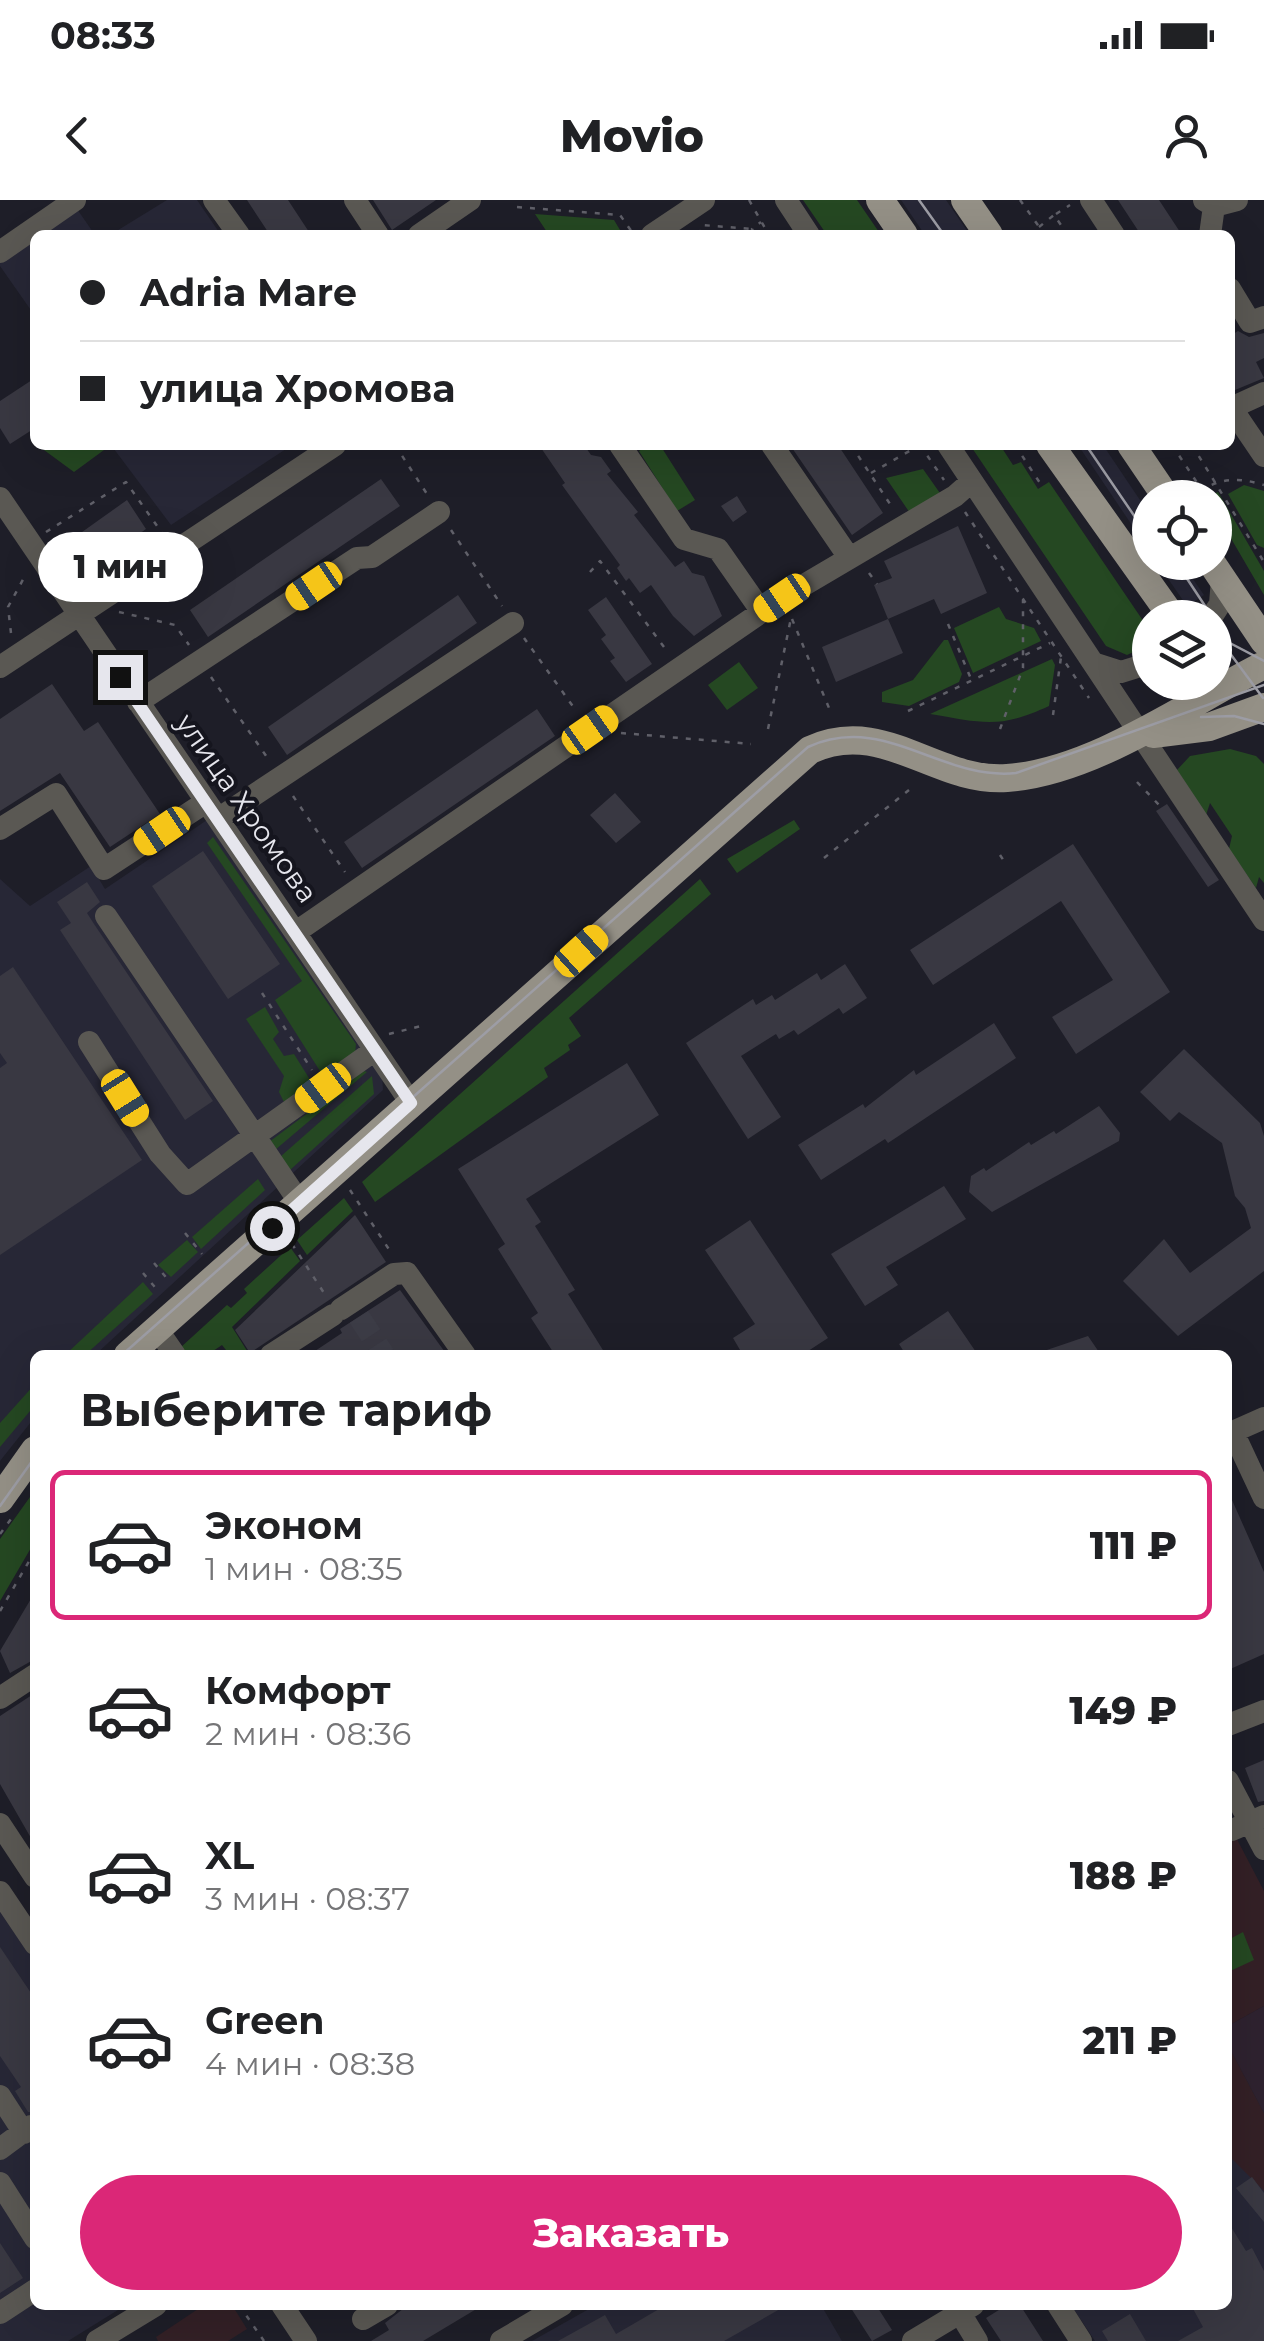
<!DOCTYPE html>
<html lang="ru">
<meta charset="utf-8">
<style>
body{margin:0;font-family:Montserrat,sans-serif;background:#f6f6f6;color:#202124;height:100vh;display:flex;flex-direction:column;font-size:38px;white-space:nowrap}
*{box-sizing:border-box;margin:0}
p{font-size:32px;color:#757577}
.icon{flex:none;width:55px;height:55px;fill:none;stroke:currentColor;stroke-width:2;stroke-linecap:round;stroke-linejoin:round}
.map{position:relative;flex:1;overflow:hidden}
.panel{position:absolute;left:30px;top:1150px;width:1202px;height:960px;display:flex;flex-direction:column;background:#fff;border-radius:15px;box-shadow:0 10px 40px #0002}
.panel>*{flex:none}
.banner{position:absolute;left:30px;top:30px;width:1205px;height:220px;border-radius:15px;box-shadow:0 10px 40px #0002;display:grid;align-content:center;height:220px;padding:0 50px;background:#fff}
.fabs{position:absolute;left:1132px;top:280px;display:grid;gap:20px}
.fabs a{display:grid;place-items:center;width:100px;height:100px;border-radius:50%;background:#fff;box-shadow:0 10px 40px #0002;font-size:50px}
.end{position:absolute;width:45px;height:45px;margin:-22px;border:12px solid #e6e6ed;background:#111;box-shadow:0 0 0 5px #111}
.from{border-radius:50%}
.bubble{position:absolute;height:70px;border-radius:35px;background:#fff;box-shadow:0 10px 40px #0002;font-size:32px;font-weight:800;line-height:70px;text-align:center}
.car{position:absolute;width:30px;height:60px;margin:-30px -15px;border-radius:12px;box-shadow:0 0 8px 2px #0007;background:linear-gradient(#f5c518 24%,#345 0 40%,#f5c518 0 76%,#345 0 86%,#f5c518 0)}
.banner b{display:flex;align-items:center;gap:35px;height:95px;font-size:38px}
.banner b+b{border-top:2px solid #e0e0e0}
.banner i{width:25px;height:25px;background:#202124}
ul{padding:0;list-style:none}
li{display:flex;align-items:center;gap:30px;height:150px;margin:0 20px 15px;padding:0 30px;border:5px solid transparent;border-radius:15px}
li div{flex:1}
li b{display:block;font-size:38px}
li em{font-style:normal;font-weight:800}
li.on{border-color:#db2777}
li>.icon{width:90px;height:90px;stroke-width:1.5}
h2{padding:0 50px;font-size:45px;line-height:120px}
.cta{display:flex;gap:20px;margin-top:auto;padding:20px 50px}
.cta a{flex:1;height:115px;border-radius:60px;background:#db2777;color:#fff;font-size:40px;font-weight:800;line-height:115px;text-align:center}
.status{display:flex;justify-content:space-between;align-items:center;height:70px;padding:0 50px;background:#fff;direction:ltr}
.status svg{height:28px;fill:currentColor}
header{display:flex;justify-content:space-between;align-items:center;height:130px;padding:0 50px;background:#fff;font-size:45px;font-weight:800}
.map>svg:first-child{display:block}
.built{fill:#272736}
.industrial{fill:#332026}
.medical{fill:#2e222f}
.green{fill:#254822}
.building{fill:#393842}
.lines{fill:none;stroke-linecap:round;stroke-linejoin:round}
.minor-tunnel{stroke:#3c3c46;stroke-width:22;stroke-dasharray:22 11;stroke-linecap:butt}
.path{stroke:#606069;stroke-width:2.5;stroke-dasharray:5 8;stroke-linecap:butt}
.minor{stroke:#5a5853;stroke-width:22}
.major{stroke:#949086;stroke-width:28}
.tram{stroke:#9d9da5;stroke-width:2.5}
.route{stroke:#e6e6ed;stroke-width:12}
.labels{text-anchor:middle;dominant-baseline:central;stroke-width:8;stroke-linejoin:round;paint-order:stroke}
.street-label{font-size:28px;fill:#e6e6ed;stroke:#15151e}
</style>
<div class="status"><b>08:33</b><svg viewBox="0 0 49 12"><path d="M0 12V9h3v3zM5 12V6h3v6zM10 12V3h3v9zM15 12V0h3v12zM26 1h20v11H26zM47 4h2v5h-2z"/></svg></div>
<header><svg class="icon" aria-label="back" viewBox="0 0 24 24"><path d="M15 5l-7 7 7 7"/></svg>Movio<svg class="icon" aria-label="person" viewBox="0 0 24 24"><circle cx="12" cy="8" r="4"/><path d="M4 21q1-7 8-7t8 7"/></svg></header>
<div class="map">
<svg width="1264" height="2141" viewBox="0 0 1264 2141">
<rect width="100%" height="100%" fill="#1e1e28"/>
<path class="built" d="M167,0h30l24,35h-111z
M901,0h45l24,35h-45z
M75,6l20,29h-60v81l-35,-50v-7z
M111,245h181l-121,80z
M1078,245h25l47,70v37z
M1157,363h25l22,32 -17,11z
M207,620l175,253 1,17 -288,265h-60v62l-35,44v-582l30,27 61,-40 14,23z
M0,1707l35,52v346h91l-58,36h-68z
M1228,1845l36,68v228h-169l-24,-36h157z
M596,2105h225l21,36h-310z"/>
<path class="industrial" d="M1228,1622l36,69v115l-36,20z
M1228,1845l36,68v78l-36,-36z
M204,2105h28l15,24 -19,12h-70l-2,-4z"/>
<path class="medical" d="M1264,1806v107l-36,-68v-19z"/>
<path class="green" d="M803,0h54l24,35h-54z
M535,14l79,6 6,10 -8,5h-63z
M52,245h49l3,5 -30,22 -30,-22z
M648,245h12l35,55 -18,11 -38,-60z
M970,245h30l13,20 8,-3 17,27 11,-7 101,149 -1,14 -22,10 -21,-9z
M923,269l19,27 -30,20 -26,-38z
M1244,285l20,6v57l-7,-3 -29,-51z
M1218,292l46,79v24l-49,-84v-13l-8,-1z
M999,407l7,12 28,9 7,13 -68,32 -19,-45z
M944,440h4l14,34 -3,8 -50,24 -27,-4v-10l31,-12z
M1052,459l3,6 -6,41c-50,23 -65,17 -119,8z
M739,462l19,26 -31,22 -19,-25z
M1230,549l26,7 8,8v119l-5,-6 -3,11 -27,-39 3,-13 -22,-33 -4,12 -29,-45 13,-14z
M794,620l6,9 -63,44 -10,-14z
M213,637l143,207 -1,10 -30,25 -50,-79 27,-19 -95,-138z
M700,679l11,15 -142,124 12,18 -13,9 2,5 -26,18 4,9 -173,125 -13,-20z
M265,807l14,25 -6,7 11,17 10,-2 20,32 -30,16 -5,-10 5,-16 -38,-57z
M364,871l3,1 -92,78 -6,-8z
M372,876l2,18 -84,76 -10,-13z
M258,979l7,11 -64,59 -9,-12z
M344,998l9,13 -46,44 -10,-15z
M187,1040l11,12 -27,25 -13,-12z
M290,1047l10,14 -68,66 17,27 -19,1 -8,-10 -15,10h-22l-5,-7 47,-43 4,3 16,-15 -3,-4z
M143,1082l10,12 -68,61h-20z
M35,1184v21l-35,42v-24z
M35,1290v51l-35,60v-62z
M1243,1732l11,28 -26,12v-32z"/>
<path class="building" d="M247,0h41l23,35h-41z
M373,0h63l-44,30z
M1118,0h41l23,35h-41z
M1238,131l11,6 15,-4v25l-8,4 8,16 -29,12 -5,-8v-46z
M35,178v50l-25,16 -10,-16v-27z
M539,245h45l7,10 10,2 10,14 -4,3 31,38 -4,3 41,52 9,-6 8,12 12,3 18,40 -28,20 -21,-20 -22,-31 -11,8 -11,-15 -3,3 -9,-13 3,-3 -58,-80 3,-2z
M790,245h48l45,68 -31,22z
M381,279l19,27 -192,131 -18,-27z
M737,296l10,16 -14,10 -12,-16z
M127,300l19,29 -58,41 -20,-28z
M958,326l29,67 -46,21 -7,-15 -46,20 -14,-34 18,-7 -8,-17z
M458,395l19,28 -190,132 -19,-28z
M606,397l46,67 -26,18 -16,-21 5,-3 -14,-19 5,-4 -18,-25z
M888,419l15,34 -67,29 -14,-35z
M52,484l32,47 14,-9 62,92 -50,33 -50,-74 -60,38v-92z
M537,509l18,27 -193,132 -18,-26z
M615,593l26,29 -25,21 -26,-28z
M1167,604l52,76 -11,7 -52,-76z
M1073,644l97,148 -94,62 -24,-37 61,-37 -52,-79 -128,84 -23,-35z
M203,651l77,113 -52,35 -76,-113z
M87,682l13,20 -13,11 7,11 119,177 -28,19 -125,-190 11,-7 -14,-21z
M845,764l22,34 -24,16 -4,-6 -41,27 -4,-5 -15,9 -3,-5 -35,22 40,61 -33,22 -62,-96 67,-44 3,6 16,-10 3,5 42,-27 4,7z
M13,767l129,193 -142,95v-187l7,-5 -7,-10v-77z
M994,823l22,35 -128,85 -3,-4 -64,41 -23,-35 65,-41 2,4 49,-38 2,5z
M1184,849l76,74 4,13v135l-86,65 -55,-55 41,-42 26,34 61,-45 -6,-20 -10,-12 -13,-53 -43,-31 -9,9 -30,-29z
M627,863l32,52 -133,84 15,23 -6,4 40,64 -7,4 38,61h-51l-24,-37 7,-5 -40,-64 7,-5 -47,-75z
M1099,906l21,27 -1,8 -127,71 -23,-20 2,-16 13,-8 2,3 43,-29 2,3 23,-14 2,3z
M944,986l22,33 -80,48 12,18 -33,21 -34,-52z
M355,1015l31,47 -136,91 -15,-23z
M750,1020l78,118 -26,17h-59l-10,-17 22,-14 -50,-74z
M400,1090l47,65h-138l33,-22 -2,-4z
M948,1111l30,44h-72l-7,-11z
M1088,1136l13,19h-63v-2z
M1228,1291l36,81v82l-36,16z
M35,1392v67l-25,14 -10,-22z
M35,1493v152l-35,-61v-68z
M1264,1560v41l-6,1 -13,-34z
M0,1747l35,52v113h-7l-13,-21 6,-4 -21,-31z
M1252,1977l12,16v29l-28,-34z
M1228,2022l18,29 6,-3 12,23v70h-86l25,-14 -12,-22h37z
M0,2043l23,35 -23,15z
M408,2105h75l-60,36h-52l18,-11 -4,-7z
M666,2105h121l-63,36h-166l47,-26 11,19z
M849,2105h27l16,25 -20,11z
M1007,2105h13l23,36h-42l-15,-23z
M1130,2114l16,27h-38l-6,-10z"/>
<g class="lines">
<path class="minor-tunnel" d="M359,1117l25,38"/>
<path class="path" d="M749,0l20,35
M1020,0l25,35
M517,7l103,8 12,17
M1056,14l14,-9
M1039,27l15,-12 14,20
M754,33l-2,-4 9,-7
M700,35l2,-10 50,4
M395,245l32,49
M851,245l41,62
M920,245l24,35
M1015,245l25,38
M1172,245l30,45c21,-13 39,-12 62,-5
M1192,245l72,117
M871,273l49,-28
M965,312l124,186
M451,330l51,76
M46,332l80,-50 36,51
M590,372l10,-11 67,90
M869,373l8,11
M119,412l56,13 14,20
M792,419l37,89
M948,424l23,55
M11,433l-3,-26 17,-31
M524,438l53,74
M211,477l58,83
M908,511l142,-68
M1053,515l8,-58
M768,529l23,-111
M1000,529l23,-61v-68
M621,533l130,11
M1137,582l24,25
M293,596l52,76
M1000,655l4,6
M824,658l85,-68
M262,793l50,77
M389,834l36,-9
M350,990l42,64
M185,1033l17,21
M292,1044l34,52
M154,1063l16,19
M143,1073l16,19
M0,1334l11,-15
M0,1411l35,-60
M239,2105l25,36"/>
<path class="minor" d="M214,0l25,35
M355,0l23,35
M786,0l23,35
M1091,0l23,35
M1204,0l10,6 23,-6
M419,35l51,-35
M652,35l52,-35
M1210,35l4,-29
M0,52l75,-52
M1230,89l20,33 14,-5
M1230,206l34,50
M1231,208l33,-15
M620,245l64,94 34,10 44,63
M772,245l76,111
M948,245l316,475
M0,298l411,605
M1211,418l9,-14 2,-25
M1096,464l25,8 29,-9
M0,467l335,-222
M138,502l219,-144 15,-1 67,-45
M218,619l295,-196
M0,629l56,-35 48,75 102,-67
M106,716l194,287
M296,732l486,-334 173,-102 17,-15
M89,842l71,112 27,30 188,-134
M341,1109l53,-35 13,-1 58,82
M157,1129l18,26
M271,1155l62,-40
M1233,1232l31,66
M1228,1234l36,-16
M0,1498l35,-23
M1228,1525l36,-14
M1228,1581l36,68
M0,1624l35,53
M1232,1630l32,-14
M0,1692l35,52
M0,1896l24,37
M0,1949l31,-23
M0,1983l35,55
M282,2105l24,36
M1058,2105l23,36
M0,2113l35,-23
M960,2113l17,28
M363,2119l24,-14
M97,2141l59,-36
M501,2141l61,-36
M913,2141l60,-36"/>
<path class="major" d="M880,0l24,35
M965,0l24,35
M1050,245l123,173
M1131,245l36,53
M1211,362l53,79
M1153,534l56,-7 55,-20
M128,1155l682,-605c73,-34 125,33 197,28 87,-6 181,-75 257,-113
M0,1299l35,-49"/>
<path class="tram" d="M919,0l25,35
M1086,245l64,94
M1176,362l37,56
M1215,433l48,65
M1226,441l38,20
M1201,517l33,-1 30,8
M122,1155l686,-608c76,-35 133,34 208,26l248,-88
M0,1306l35,-49"/>
</g>
<g class="lines">
<path class="route" d="M120,477l291,426 -139,125"/>
</g>
<g class="labels">
<g class="street-label">
<text transform="translate(247 608) rotate(55)">улица Хромова</text>
</g>
</g>
</svg>
<div class="fabs">
<a><svg class="icon" aria-label="locate" viewBox="0 0 24 24"><circle cx="12" cy="12" r="6"/><path d="M12 2v4M12 18v4M2 12h4M18 12h4"/></svg></a>
<a><svg class="icon" aria-label="layers" viewBox="0 0 24 24"><path d="M12 4l9 5-9 5-9-5zM3 14l9 5 9-5"/></svg></a>
</div>
<i class="end from" style="left:272px;top:1028px"></i>
<i class="end" style="left:120px;top:477px"></i>
<div class="bubble" style="left:38px;top:332px;width:165px">1 мин</div>
<i class="car" style="left:314px;top:386px;rotate:236deg"></i>
<i class="car" style="left:782px;top:398px;rotate:236deg"></i>
<i class="car" style="left:590px;top:530px;rotate:55deg"></i>
<i class="car" style="left:162px;top:631px;rotate:236deg"></i>
<i class="car" style="left:581px;top:751px;rotate:48deg"></i>
<i class="car" style="left:323px;top:888px;rotate:233deg"></i>
<i class="car" style="left:125px;top:898px;rotate:148deg"></i>
<div class="banner">
<b><i class="from"></i>Adria Mare</b>
<b><i></i>улица Хромова</b>
</div>
<section class="panel">
<h2>Выберите тариф</h2>
<ul>
<li class="on"><svg class="icon" aria-label="car" viewBox="0 0 24 24"><path d="M5 17H2v-5l4-1 3-4h7l3 4 3 1v5h-3M9 17h6M6 11h13"/><circle cx="7" cy="17" r="2"/><circle cx="17" cy="17" r="2"/></svg><div><b>Эконом</b><p>1 мин · 08:35</p></div><em>111 ₽</em></li>
<li><svg class="icon" aria-label="car" viewBox="0 0 24 24"><path d="M5 17H2v-5l4-1 3-4h7l3 4 3 1v5h-3M9 17h6M6 11h13"/><circle cx="7" cy="17" r="2"/><circle cx="17" cy="17" r="2"/></svg><div><b>Комфорт</b><p>2 мин · 08:36</p></div><em>149 ₽</em></li>
<li><svg class="icon" aria-label="car" viewBox="0 0 24 24"><path d="M5 17H2v-5l4-1 3-4h7l3 4 3 1v5h-3M9 17h6M6 11h13"/><circle cx="7" cy="17" r="2"/><circle cx="17" cy="17" r="2"/></svg><div><b>XL</b><p>3 мин · 08:37</p></div><em>188 ₽</em></li>
<li><svg class="icon" aria-label="car" viewBox="0 0 24 24"><path d="M5 17H2v-5l4-1 3-4h7l3 4 3 1v5h-3M9 17h6M6 11h13"/><circle cx="7" cy="17" r="2"/><circle cx="17" cy="17" r="2"/></svg><div><b>Green</b><p>4 мин · 08:38</p></div><em>211 ₽</em></li>
</ul>
<div class="cta"><a>Заказать</a></div>
</section>
</div>
